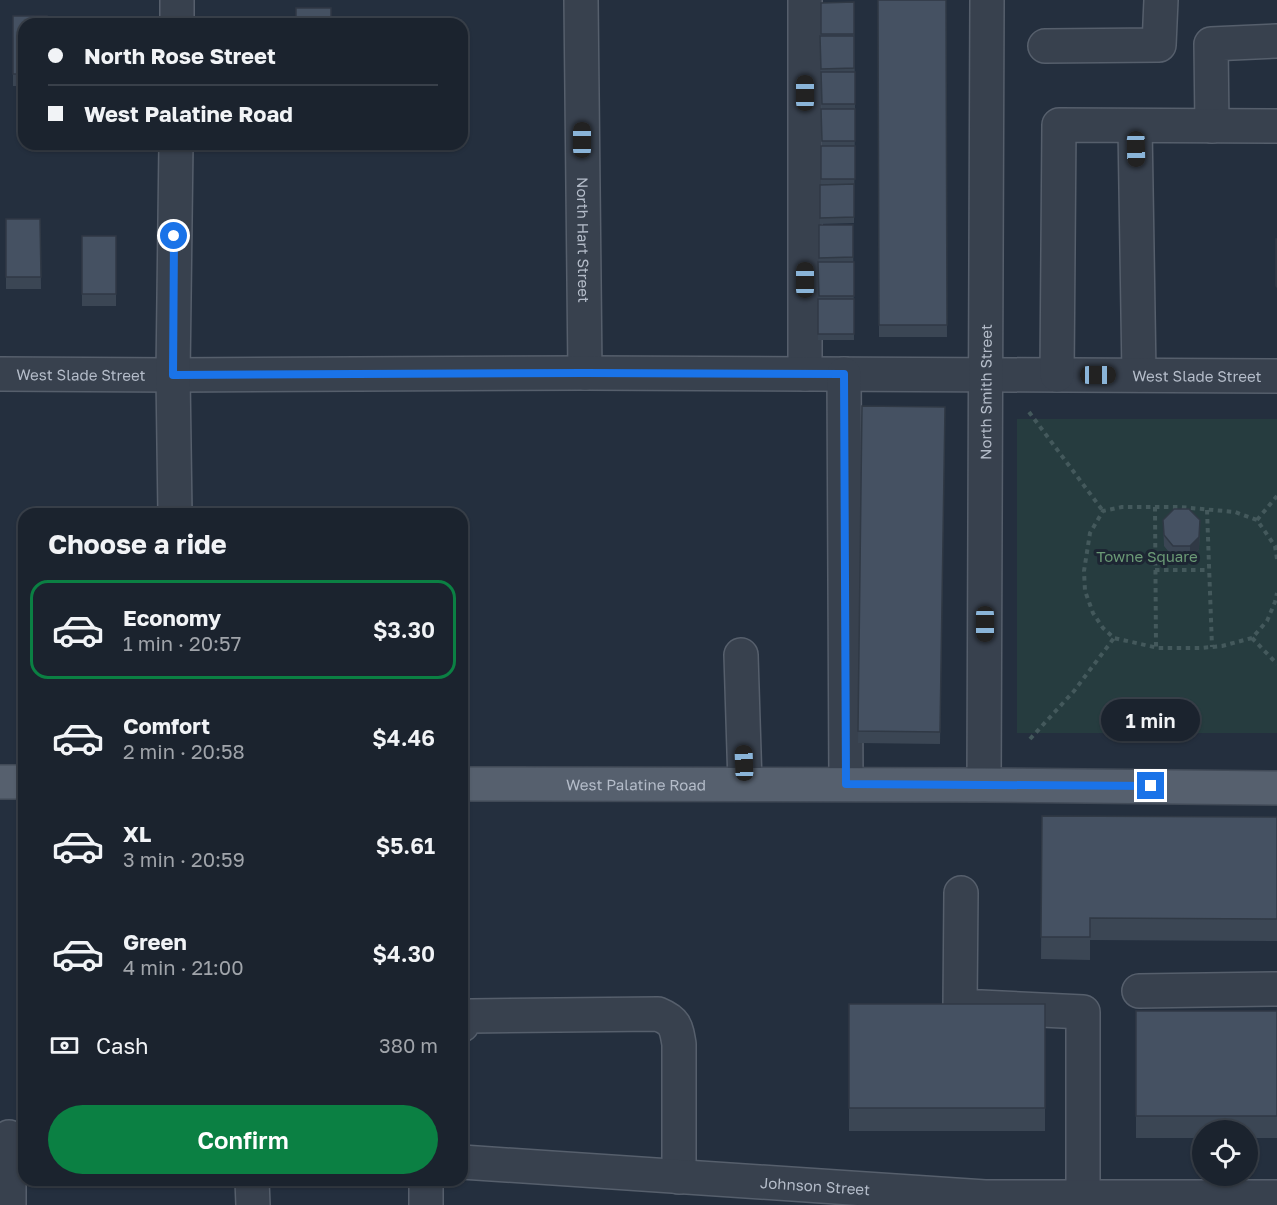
<!DOCTYPE html>
<meta charset="utf-8">
<style>
body{margin:0;font-family:"Golos Text",sans-serif;background:#282f3a;color:#f1f3f6;height:100vh;display:flex;flex-direction:column;font-size:22px;white-space:nowrap}
*{box-sizing:border-box;margin:0}
p{font-size:20px;color:#a0a4aa}
.icon{flex:none;width:33px;height:33px;fill:none;stroke:currentColor;stroke-width:2;stroke-linecap:round;stroke-linejoin:round}
.map{position:relative;flex:1;overflow:hidden}
.details{position:absolute;left:18px;top:508px;width:450px;height:678px;display:flex;flex-direction:column;background:#1b232e;border-radius:18px;box-shadow:0 2px 4px #0004,0 0 0 2px #39404a}
.details>*{flex:none}
.banner{position:absolute;left:18px;top:18px;width:450px;height:132px;border-radius:18px;box-shadow:0 2px 4px #0004,0 0 0 2px #39404a;display:grid;align-content:center;height:132px;padding:0 30px;background:#1b232e}
.tools{position:absolute;left:1192px;top:1120px;display:grid;gap:12px}
.tools a{display:grid;place-items:center;width:66px;height:66px;border-radius:50%;background:#1b232e;box-shadow:0 2px 4px #0004,0 0 0 2px #39404a;font-size:30px}
.end{position:absolute;width:27px;height:27px;margin:-14px;border:8px solid #1a73e8;background:#fff;box-shadow:0 0 0 3px #fff}
.from{border-radius:50%}
.bubble{position:absolute;height:42px;border-radius:21px;background:#1b232e;box-shadow:0 2px 4px #0004,0 0 0 2px #39404a;font-size:20px;font-weight:600;line-height:42px;text-align:center}
.car{position:absolute;width:18px;height:36px;margin:-18px -9px;border-radius:8px;box-shadow:0 0 4px 2px #0007;background:linear-gradient(#222 24%,#8ab4d8 0 40%,#222 0 76%,#8ab4d8 0 86%,#222 0)}
.banner b{display:flex;align-items:center;gap:21px;height:57px;font-size:22px}
.banner b+b{border-top:2px solid #39404a}
.banner i{width:15px;height:15px;background:#f1f3f6}
ul{padding:0;list-style:none}
li{display:flex;align-items:center;gap:18px;height:99px;margin:0 12px 9px;padding:0 18px;border:3px solid transparent;border-radius:18px}
li div{flex:1}
li b{display:block;font-size:22px}
li em{font-style:normal;font-weight:600}
li.on{border-color:#0b8043}
li>.icon{width:54px;height:54px;stroke-width:1.5}
h2{padding:0 30px;font-size:27px;line-height:72px}
.pay{display:flex;align-items:center;gap:15px;height:66px;padding:0 30px;font-size:22px}
.pay p{margin-inline-start:auto}
.cta{display:flex;gap:12px;margin-top:auto;padding:12px 30px}
.cta a{flex:1;height:69px;border-radius:36px;background:#0b8043;color:#fff;font-size:24px;font-weight:600;line-height:69px;text-align:center}
.map>svg:first-child{display:block}
.green{fill:#263c3f}
.lines{fill:none;stroke-linecap:round;stroke-linejoin:round}
.minor-casing{stroke:#565f6c;stroke-width:36}
.major-casing{stroke:#414a57;stroke-width:36}
.path{stroke:#44595c;stroke-width:4;stroke-dasharray:4.5 4.5;stroke-linecap:butt}
.minor{stroke:#38414e;stroke-width:33}
.major{stroke:#56606e;stroke-width:33}
.wall{fill:#3b4654}
.shaded-wall{fill:#303945}
.building{fill:#455162;stroke:#303945;stroke-width:1.5}
.route{stroke:#1a73e8;stroke-width:8}
.labels{text-anchor:middle;dominant-baseline:central;stroke-width:6;stroke-linejoin:round;paint-order:stroke}
.street-label{font-size:15px;fill:#b4bcc9;stroke:#1d2633}
.park-label{font-size:15px;fill:#6b9a76;stroke:#1d2633}
</style>
<div class="map">
<svg width="1277" height="1205" viewBox="0 0 1277 1205">
<rect width="100%" height="100%" fill="#242f3e"/>
<path class="green" d="M1017,419h260v314h-260z"/>
<g class="lines">
<g class="minor-casing">
<g id="minor">
<path id="s1" d="M581,0l4,373"/>
<path d="M805,0v374"/>
<path d="M177,24v-24"/>
<path d="M1045,46l114,-1 2,-45"/>
<path d="M1135,126l4,249"/>
<path d="M1212,126l-1,-82 66,-3"/>
<path id="s2" d="M0,374l173,1 412,-2 692,3"/>
<path d="M844,374l2,410"/>
<path d="M1057,375l2,-250 218,1"/>
<path d="M175,514l-2,-139 3,-231"/>
<path d="M741,655l4,129"/>
<path id="s3" d="M984,785l3,-785"/>
<path d="M961,893l-1,113 123,6v185"/>
<path d="M1139,991l138,-2"/>
<path d="M462,1025l2,-4 7,-5 187,-2c17,7 18,12 21,30v133"/>
<path id="s4" d="M462,1162l523,35h292"/>
<path d="M252,1180l1,25"/>
<path d="M9,1205v-68"/>
<path d="M426,1205v-25"/>
</g>
</g>
<g class="major-casing">
<g id="major">
<path d="M0,782h24"/>
<path id="s5" d="M462,784l522,1 293,3"/>
</g>
</g>
<path class="path" d="M1029,412l74,99
M1155,507l1,140
M1207,510l5,137
M1257,520l20,-24
M1277,559l-2,-13 -18,-26 -22,-8 -55,-5h-58l-19,4 -13,22 -6,38 1,20 8,22 10,15 11,10 44,10h43l21,-2 30,-8 15,-17 8,-19 2,-9
M1155,570h54
M1252,638l25,26
M1030,739l44,-48 40,-53"/>
<use href="#minor" class="minor"/>
<use href="#major" class="major"/>
</g>
<path class="wall" d="M878,0h68l1,337h-68z
M854,2l1,102 -1,119 -34,1v-39h1l1,-39 -2,-110 1,-33z
M13,16l11,8v62h-11z
M6,219h34l1,70h-35z
M819,225h34l1,115h-36z
M82,236h34v70h-34z
M862,406l83,1 -5,337 -82,-1z
M1163,520l37,11 -1,18 -9,9 -17,-1 -9,-11z
M1042,816l235,1v124l-187,-1v20l-49,-1z
M849,1004h196v127h-196z
M1136,1011h141v127h-29v-7h-45v7h-67z"/>
<path class="shaded-wall" d="M1200,520l-1,29 -9,9v-12z"/>
<path class="building" d="M878,0h68l1,325h-68z
M854,2v32h-33v-31z
M296,8h35v16h-35z
M13,16h34v8h-23v50h-11z
M72,22h34v2h-34z
M820,36h34v32l-33,1z
M821,72h34v32h-33z
M821,109h34v32h-33z
M821,146h34v33h-34z
M854,184v33l-34,1v-33z
M6,219h34l1,58h-35z
M819,225h34v32l-34,1z
M82,236h34v58h-34z
M1276,239h1v48l-1,-1z
M818,262h36v34h-35z
M818,299h36v35h-36z
M862,406l83,1 -5,325 -82,-1z
M1174,509h15l11,11 -1,17 -9,9h-17l-9,-11 -1,-15z
M1042,816l235,1v102l-187,-1v19h-49z
M849,1004h196v104h-196z
M1136,1011h141v105h-141z"/>
<g class="lines">
<path class="route" d="M174,236l-1,139 412,-2 259,1 2,410 305,2"/>
</g>
<g class="labels">
<g class="street-label">
<text stroke="none"><textPath href="#s1" startOffset="240">North Hart Street</textPath></text>
<text stroke="none"><textPath href="#s2" startOffset="81">West Slade Street</textPath></text>
<text stroke="none"><textPath href="#s2" startOffset="1197">West Slade Street</textPath></text>
<text stroke="none"><textPath href="#s3" startOffset="393">North Smith Street</textPath></text>
<text stroke="none"><textPath href="#s5" startOffset="174">West Palatine Road</textPath></text>
<text stroke="none"><textPath href="#s4" startOffset="354">Johnson Street</textPath></text>
</g>
<g class="park-label">
<text x="1147" y="556">Towne Square</text>
</g>
</g>
</svg>
<div class="tools">
<a><svg class="icon" aria-label="locate" viewBox="0 0 24 24"><circle cx="12" cy="12" r="6"/><path d="M12 2v4M12 18v4M2 12h4M18 12h4"/></svg></a>
</div>
<i class="end from" style="left:174px;top:236px"></i>
<i class="end" style="left:1151px;top:786px"></i>
<div class="bubble" style="left:1101px;top:699px;width:99px">1 min</div>
<i class="car" style="left:805px;top:93px;rotate:0deg"></i>
<i class="car" style="left:582px;top:140px;rotate:0deg"></i>
<i class="car" style="left:1136px;top:149px;rotate:179deg"></i>
<i class="car" style="left:805px;top:280px;rotate:0deg"></i>
<i class="car" style="left:1098px;top:375px;rotate:90deg"></i>
<i class="car" style="left:985px;top:624px;rotate:180deg"></i>
<i class="car" style="left:744px;top:763px;rotate:358deg"></i>
<div class="banner">
<b><i class="from"></i>North Rose Street</b>
<b><i></i>West Palatine Road</b>
</div>
<section class="details">
<h2>Choose a ride</h2>
<ul>
<li class="on"><svg class="icon" aria-label="car" viewBox="0 0 24 24"><path d="M5 17H2v-5l4-1 3-4h7l3 4 3 1v5h-3M9 17h6M6 11h13"/><circle cx="7" cy="17" r="2"/><circle cx="17" cy="17" r="2"/></svg><div><b>Economy</b><p>1 min · 20:57</p></div><em>$3.30</em></li>
<li><svg class="icon" aria-label="car" viewBox="0 0 24 24"><path d="M5 17H2v-5l4-1 3-4h7l3 4 3 1v5h-3M9 17h6M6 11h13"/><circle cx="7" cy="17" r="2"/><circle cx="17" cy="17" r="2"/></svg><div><b>Comfort</b><p>2 min · 20:58</p></div><em>$4.46</em></li>
<li><svg class="icon" aria-label="car" viewBox="0 0 24 24"><path d="M5 17H2v-5l4-1 3-4h7l3 4 3 1v5h-3M9 17h6M6 11h13"/><circle cx="7" cy="17" r="2"/><circle cx="17" cy="17" r="2"/></svg><div><b>XL</b><p>3 min · 20:59</p></div><em>$5.61</em></li>
<li><svg class="icon" aria-label="car" viewBox="0 0 24 24"><path d="M5 17H2v-5l4-1 3-4h7l3 4 3 1v5h-3M9 17h6M6 11h13"/><circle cx="7" cy="17" r="2"/><circle cx="17" cy="17" r="2"/></svg><div><b>Green</b><p>4 min · 21:00</p></div><em>$4.30</em></li>
</ul>
<div class="pay"><svg class="icon" aria-label="cash" viewBox="0 0 24 24"><path d="M3 7h18v10H3z"/><circle cx="12" cy="12" r="2"/></svg>Cash<p>380 m</p></div>
<div class="cta"><a>Confirm</a></div>
</section>
</div>
